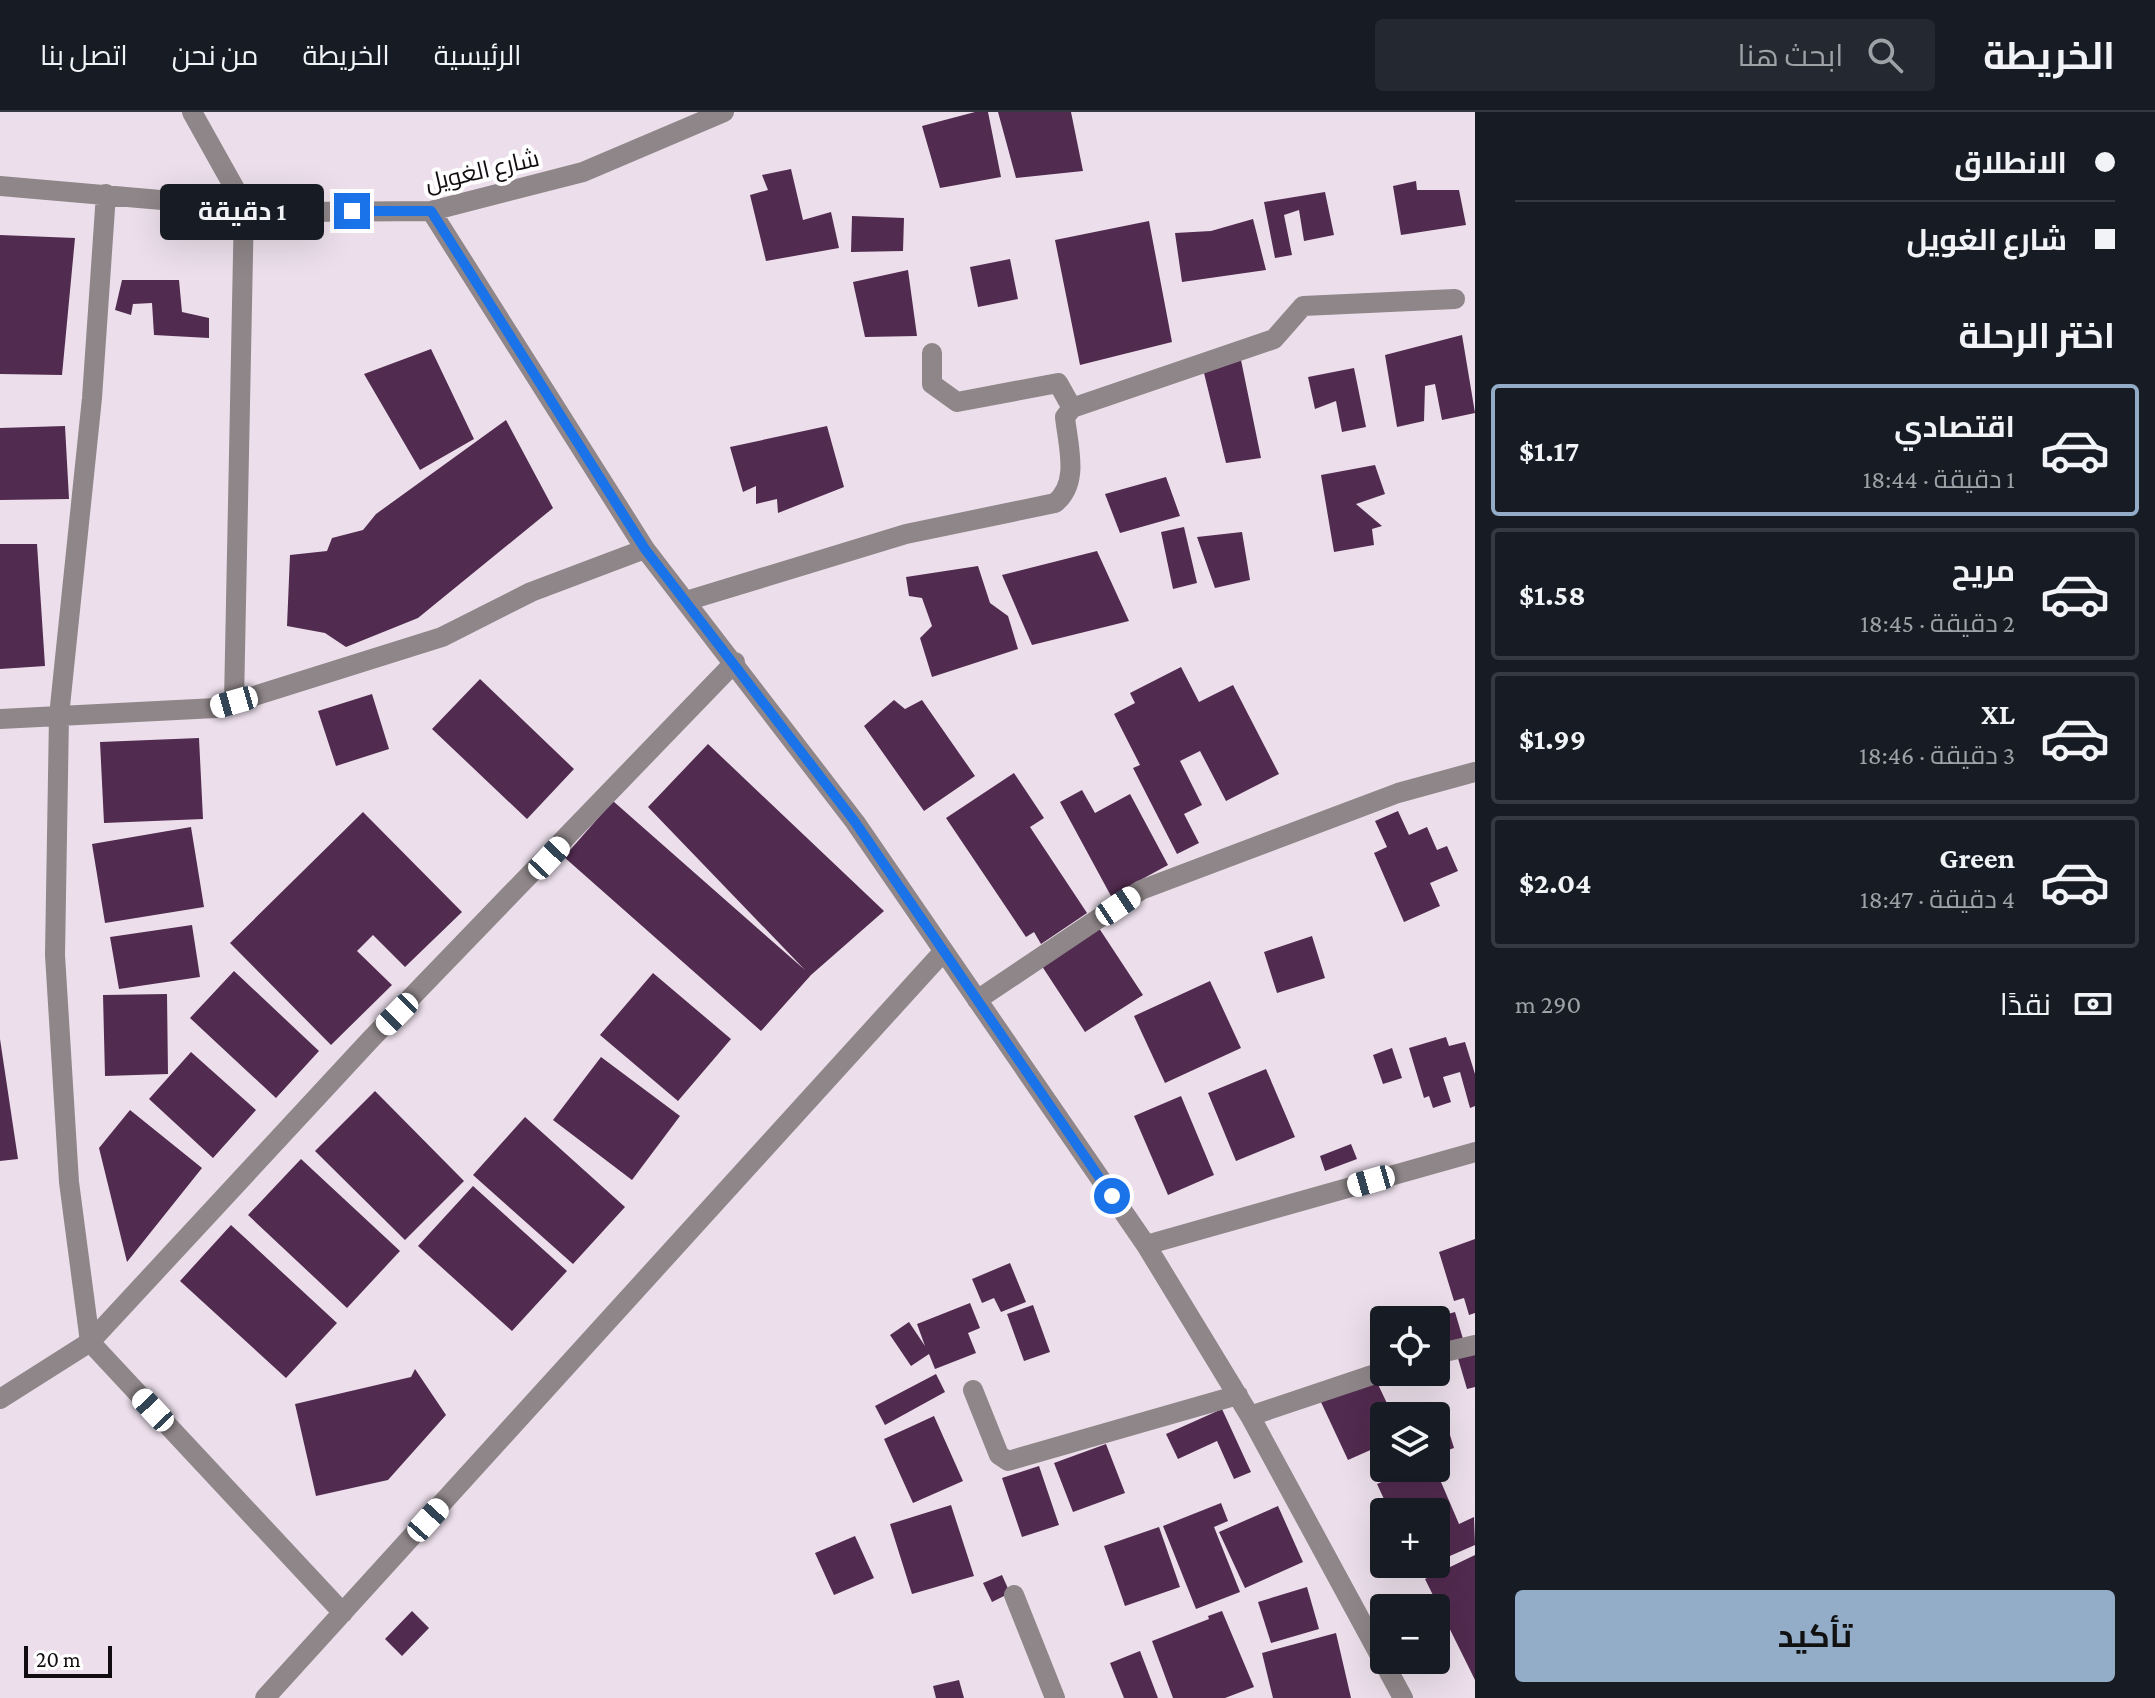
<!DOCTYPE html>
<html lang="ar">
<meta charset="utf-8">
<style>
body{margin:0;font-family:"Crimson Pro",Cairo,serif;background:#242831;color:#f1f3f6;direction:rtl;height:100vh;display:flex;flex-direction:column;font-size:30px;white-space:nowrap}
*{box-sizing:border-box;margin:0}
p{font-size:26px;color:#9ea1a6}
.icon{flex:none;width:44px;height:44px;fill:none;stroke:currentColor;stroke-width:2;stroke-linecap:round;stroke-linejoin:round}
.map{position:relative;flex:1;overflow:hidden;direction:ltr}
.details{display:flex;flex-direction:column;background:#171b24;width:680px}
.details>*{flex:none}
.guide{display:grid;align-content:center;height:176px;padding:0 40px;background:#171b24}
.fabs{position:absolute;left:1370px;top:1194px;display:grid;gap:16px}
.fabs a{display:grid;place-items:center;width:80px;height:80px;border-radius:8px;background:#171b24;box-shadow:0 8px 32px #0002;font-size:40px}
.scale{position:absolute;left:24px;bottom:20px;width:88px;box-sizing:border-box;padding-left:8px;border:4px solid #110c10;border-top:0;font-size:22px;line-height:28px;white-space:nowrap;color:#110c10;-webkit-text-stroke:6px #fff;paint-order:stroke}
.end{position:absolute;width:36px;height:36px;margin:-18px;border:10px solid #1a73e8;background:#fff;box-shadow:0 0 0 4px #fff}
.from{border-radius:50%}
.bubble{position:absolute;height:56px;border-radius:8px;background:#171b24;box-shadow:0 8px 32px #0002;font-size:26px;font-weight:700;line-height:56px;text-align:center;direction:rtl}
.car{position:absolute;width:24px;height:48px;margin:-24px -12px;border-radius:10px;box-shadow:0 0 6px 2px #0007;background:linear-gradient(#fff 24%,#345 0 40%,#fff 0 76%,#345 0 86%,#fff 0)}
.guide b{display:flex;align-items:center;gap:28px;height:76px;font-size:30px}
.guide b+b{border-top:2px solid #363941}
.guide i{width:20px;height:20px;background:#f1f3f6}
ul{padding:0;list-style:none}
li{display:flex;align-items:center;gap:24px;height:132px;margin:0 16px 12px;padding:0 24px;border:4px solid #363941;border-radius:8px}
li div{flex:1}
li b{display:block;font-size:30px}
li em{font-style:normal;font-weight:700}
li.current{border-color:#93adc8}
li>.icon{width:72px;height:72px;stroke-width:1.5}
h2{padding:0 40px;font-size:36px;line-height:96px}
.pay{display:flex;align-items:center;gap:20px;height:88px;padding:0 40px;font-size:30px}
.pay p{margin-inline-start:auto}
.action{display:flex;gap:16px;margin-top:auto;padding:16px 40px}
.action a{flex:1;height:92px;border-radius:8px;background:#93adc8;color:#111;font-size:32px;font-weight:700;line-height:92px;text-align:center}
header{display:flex;align-items:center;gap:48px;box-sizing:border-box;height:112px;padding:0 40px;background:#171b24;border-bottom:2px solid #363941}
header strong{font-size:38px}
nav{display:flex;gap:44px;margin-inline-start:auto;font-size:28px}
.search{width:560px;height:72px;background:#242831;display:flex;align-items:center;gap:20px;box-sizing:border-box;padding:0 28px;border-radius:8px;color:#9ea1a6;font-size:30px}
main{display:flex;flex:1;min-height:0}
.map>svg:first-child{display:block}
.building{fill:#522b50}
.lines{fill:none;stroke-linecap:round;stroke-linejoin:round}
.minor{stroke:#8e8688;stroke-width:20}
.route{stroke:#1a73e8;stroke-width:10}
.labels{text-anchor:middle;dominant-baseline:central;stroke-width:8;stroke-linejoin:round;paint-order:stroke}
.street-label{font-size:24px;fill:#110c10;stroke:#fff}
</style>
<header>
<strong>الخريطة</strong>
<div class="search"><svg class="icon" aria-label="search" viewBox="0 0 24 24"><circle cx="10" cy="10" r="6"/><path d="M15 15l6 6"/></svg>ابحث هنا</div>
<nav><a>الرئيسية</a><a>الخريطة</a><a>من نحن</a><a>اتصل بنا</a></nav>
</header>
<main>
<section class="details">
<div class="guide">
<b><i class="from"></i>الانطلاق</b>
<b><i></i>شارع الغويل</b>
</div>
<h2>اختر الرحلة</h2>
<ul>
<li class="current"><svg class="icon" aria-label="car" viewBox="0 0 24 24"><path d="M5 17H2v-5l4-1 3-4h7l3 4 3 1v5h-3M9 17h6M6 11h13"/><circle cx="7" cy="17" r="2"/><circle cx="17" cy="17" r="2"/></svg><div><b>اقتصادي</b><p>1 دقيقة · 18:44</p></div><em>$1.17</em></li>
<li><svg class="icon" aria-label="car" viewBox="0 0 24 24"><path d="M5 17H2v-5l4-1 3-4h7l3 4 3 1v5h-3M9 17h6M6 11h13"/><circle cx="7" cy="17" r="2"/><circle cx="17" cy="17" r="2"/></svg><div><b>مريح</b><p>2 دقيقة · 18:45</p></div><em>$1.58</em></li>
<li><svg class="icon" aria-label="car" viewBox="0 0 24 24"><path d="M5 17H2v-5l4-1 3-4h7l3 4 3 1v5h-3M9 17h6M6 11h13"/><circle cx="7" cy="17" r="2"/><circle cx="17" cy="17" r="2"/></svg><div><b>XL</b><p>3 دقيقة · 18:46</p></div><em>$1.99</em></li>
<li><svg class="icon" aria-label="car" viewBox="0 0 24 24"><path d="M5 17H2v-5l4-1 3-4h7l3 4 3 1v5h-3M9 17h6M6 11h13"/><circle cx="7" cy="17" r="2"/><circle cx="17" cy="17" r="2"/></svg><div><b>Green</b><p>4 دقيقة · 18:47</p></div><em>$2.04</em></li>
</ul>
<div class="pay"><svg class="icon" aria-label="cash" viewBox="0 0 24 24"><path d="M3 7h18v10H3z"/><circle cx="12" cy="12" r="2"/></svg>نقدًا<p>290 m</p></div>
<div class="action"><a>تأكيد</a></div>
</section>
<div class="map">
<svg width="1475" height="1586" viewBox="0 0 1475 1586">
<rect width="100%" height="100%" fill="#ecdfeb"/>
<path class="building" d="M975,0h13l13,65 -61,11 -18,-62z
M998,0h73l12,59 -67,7z
M791,57l12,51 28,-8 8,36 -73,13 -16,-66 18,-5 -6,-15z
M1416,69l1,9h42l7,35 -65,10 -8,-49z
M1325,80l9,43 -30,6 -5,-31 -15,5 8,40 -17,3 -11,-56z
M852,104l52,2 -1,33 -52,1z
M1253,107l13,51 -84,12 -7,-49 36,-2z
M1149,109l23,121 -92,23 -25,-125z
M0,123l75,3 -13,137 -62,-1z
M1010,147l8,40 -40,8 -8,-40z
M908,158l9,66 -52,1 -12,-55z
M122,168h57l3,32 27,6v20l-55,-3 -2,-32 -19,1 -2,11 -16,-5z
M1462,223l13,78 -33,7 -7,-36 -10,2 -1,35 -27,6 -12,-72z
M431,237l43,90 -54,31 -56,-96z
M1241,248l20,98 -35,5 -22,-90z
M1354,256l12,59 -24,5 -6,-31 -21,8 -7,-32z
M506,308l47,88 -135,110 -72,29 -21,-14 -38,-7 3,-71 37,-4 5,-13 31,-8 13,-16z
M65,314l4,73 -69,1v-72z
M827,314l17,61 -66,26 -1,-14 -21,5v-18l-13,6 -13,-45z
M1375,353l10,29 -29,10 26,22 -10,3 2,16 -40,7 -13,-77z
M1166,365l14,39 -60,17 -15,-39z
M1184,415l13,56 -24,6 -12,-57z
M1242,420l8,48 -35,8 -18,-51z
M0,432h37l8,122 -45,3z
M1097,439l32,70 -97,24 -30,-70z
M978,454l12,37 18,13 10,33 -86,28 -12,-39 12,-12 -10,-28 -13,-2 -3,-19z
M1181,555l18,35 34,-17 46,89 -53,27 -26,-50 -20,10 22,44 -18,9 15,29 -22,11 -44,-86 7,-3 -26,-51 21,-11 -5,-10z
M480,567l94,90 -47,50 -95,-90z
M372,582l17,55 -53,17 -18,-55z
M894,588l11,9 17,-9 53,76 -51,35 -60,-85z
M199,626l4,81 -99,4 -4,-81z
M708,632l176,167 -73,64 -50,56 -197,-174 49,-56 192,169 -157,-163z
M1014,661l30,45 -14,9 57,86 -46,31 -7,-12 -8,5 -80,-119z
M1082,678l13,23 35,-19 38,71 -57,31 -51,-94z
M1398,699l11,24 18,-8 10,23 10,-4 11,25 -28,12 10,23 -36,16 -30,-69 13,-6 -12,-26z
M363,700l99,100 -57,55 -32,-32 -16,16 35,34 -61,60 -101,-102z
M191,715l13,80 -99,16 -13,-79z
M1093,807l50,76 -58,37 -49,-75z
M192,813l8,52 -81,12 -9,-52z
M1312,824l13,42 -48,15 -13,-41z
M234,859l85,80 -43,47 -86,-80z
M653,861l78,66 -53,62 -78,-66z
M1210,869l31,67 -76,35 -31,-67z
M167,882l1,80 -63,2 -2,-81z
M1446,925l3,9 16,-4 10,32v32l-5,2 -10,-36 -17,5 8,25 -18,6 -4,-12 -5,2 -15,-50z
M0,927l18,120 -18,2z
M1392,936l10,30 -19,6 -10,-29z
M191,940l65,58 -43,48 -64,-59z
M601,945l79,59 -48,64 -79,-60z
M1266,957l29,68 -59,24 -28,-68z
M375,979l89,90 -59,59 -90,-89z
M1181,984l33,79 -46,20 -34,-79z
M130,998l72,58 -75,94 -28,-114z
M525,1005l100,90 -52,57 -100,-89z
M1351,1032l6,15 -32,12 -5,-15z
M301,1047l99,92 -53,57 -99,-93z
M473,1074l94,85 -55,60 -94,-85z
M231,1113l106,98 -51,55 -106,-97z
M1475,1127v74l-6,2 -5,-17 -10,3 -15,-49z
M1010,1151l16,39 -25,10 -7,-14 -12,5 -10,-24z
M970,1191l10,25 -12,5 8,20 -41,16 -6,-15 -18,12 -21,-31 19,-13 16,24 -8,-22z
M1033,1193l17,47 -26,9 -17,-47z
M1408,1195l4,13h-28l-1,32 -10,-35z
M1455,1200l8,27 -26,7 -1,-26 -6,-1z
M1475,1238v37l-8,2 -10,-34z
M415,1257l31,46 -58,65 -72,16 -21,-92 116,-27z
M936,1262l9,18 -60,33 -10,-19z
M1374,1264l19,40h-9v28l-36,16 -28,-60z
M1222,1297l29,63 -17,7 -17,-38 -39,18 -12,-25z
M934,1304l29,65 -50,22 -29,-64z
M1445,1307l9,29 -18,6v-32z
M1106,1332l19,49 -52,19 -19,-49z
M1039,1354l20,59 -37,12 -20,-59z
M1414,1356h21l24,56 15,-7 1,28 -39,17v-50h-46l-13,-28z
M1221,1391l7,18 -14,6 26,65 -44,17 -33,-83z
M951,1393l23,71 -62,18 -22,-70z
M1278,1394l25,56 -58,26 -26,-56z
M1159,1415l21,60 -55,19 -21,-60z
M855,1424l19,42 -40,17 -19,-42z
M1475,1443v125l-50,-101z
M1002,1463l8,18 -18,9 -9,-19z
M1307,1475l12,42 -48,14 -13,-41z
M412,1499l17,17 -27,28 -17,-17z
M1222,1499l32,76 -29,11h-52l-21,-57 57,-22 -1,-3z
M1336,1521l15,65h-78l-11,-45z
M1140,1539l18,47h-34l-14,-35z
M959,1568l5,18h-28l-3,-12z"/>
<g class="lines">
<path class="minor" d="M192,0l52,93 -10,497
M0,74l299,26 132,-1 152,-39 141,-60
M106,82l-14,204 -33,318 -4,239 14,227 21,160 253,271
M431,99l214,338 210,273 291,423 104,171 153,282
M932,241v31l25,18 101,-19 14,25
M686,489l220,-67 149,-31c25,-20 13,-57 10,-86l7,-9 202,-69 29,-33 152,-7
M0,607l216,-11 226,-71 89,-45 114,-43
M977,888l164,-110 257,-97 77,-21
M1146,1133l329,-93
M1436,1242l39,-9
M973,1278l26,65 9,6 230,-66
M0,1287l90,-57 280,-302 365,-378
M1250,1304l134,-45
M1014,1483l41,103
M265,1586l678,-746"/>
</g>
<g class="lines">
<path class="route" d="M352,99h79l214,338 210,273 257,374"/>
</g>
<g class="labels">
<g class="street-label">
<text transform="translate(482 58) rotate(-13)">شارع الغويل</text>
</g>
</g>
</svg>
<div class="fabs">
<a><svg class="icon" aria-label="locate" viewBox="0 0 24 24"><circle cx="12" cy="12" r="6"/><path d="M12 2v4M12 18v4M2 12h4M18 12h4"/></svg></a>
<a><svg class="icon" aria-label="layers" viewBox="0 0 24 24"><path d="M12 4l9 5-9 5-9-5zM3 14l9 5 9-5"/></svg></a>
<a>+</a>
<a>−</a>
</div>
<div class="scale">20 m</div>
<i class="end from" style="left:1112px;top:1084px"></i>
<i class="end" style="left:352px;top:99px"></i>
<div class="bubble" style="left:160px;top:72px;width:164px">1 دقيقة</div>
<i class="car" style="left:234px;top:590px;rotate:254deg"></i>
<i class="car" style="left:549px;top:746px;rotate:43deg"></i>
<i class="car" style="left:1118px;top:794px;rotate:56deg"></i>
<i class="car" style="left:397px;top:902px;rotate:225deg"></i>
<i class="car" style="left:1371px;top:1069px;rotate:254deg"></i>
<i class="car" style="left:153px;top:1298px;rotate:317deg"></i>
<i class="car" style="left:428px;top:1408px;rotate:42deg"></i>
</div>
</main>
